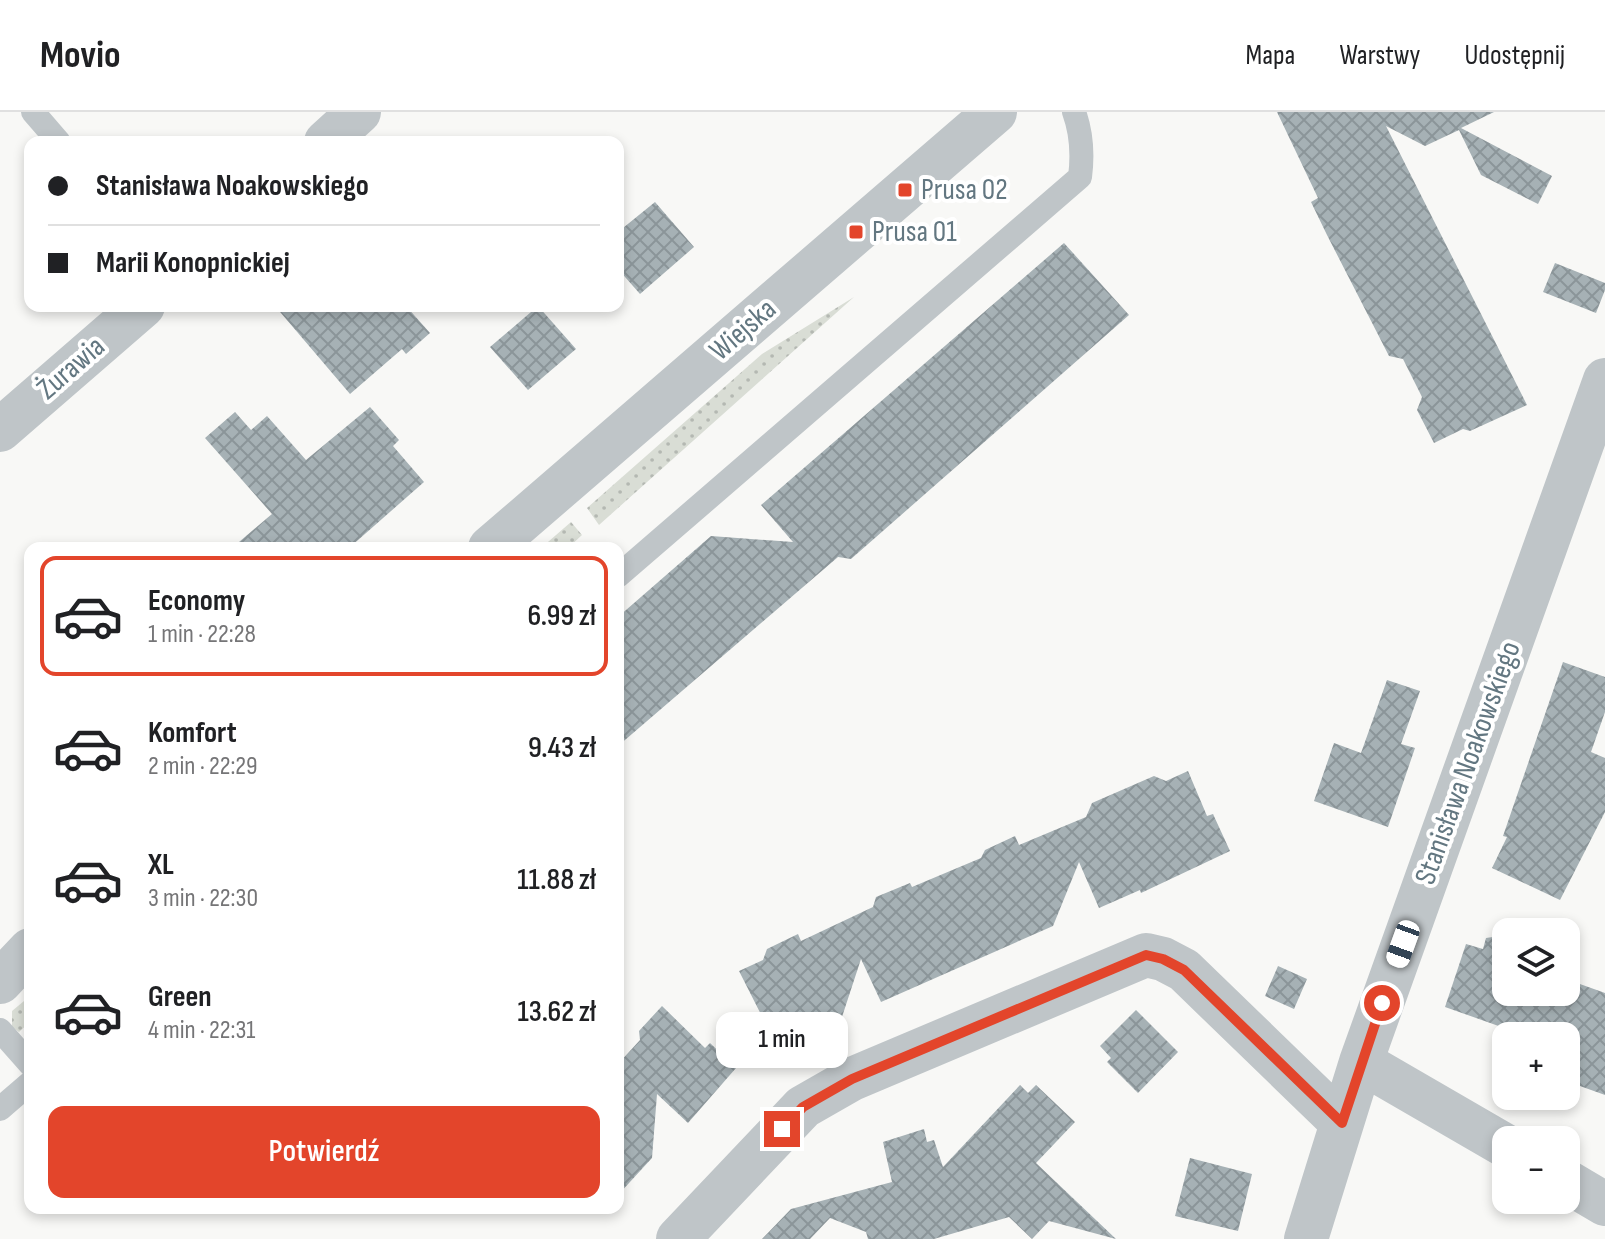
<!DOCTYPE html>
<html lang="pl">
<meta charset="utf-8">
<style>
body{margin:0;font-family:"Sofia Sans Condensed",sans-serif;background:#f2f2f2;color:#202124;height:100vh;display:flex;flex-direction:column;font-size:30px;white-space:nowrap}
*{box-sizing:border-box;margin:0}
p{font-size:26px;color:#757577}
.icon{flex:none;width:44px;height:44px;fill:none;stroke:currentColor;stroke-width:2;stroke-linecap:round;stroke-linejoin:round}
.map{position:relative;flex:1;overflow:hidden}
.details{position:absolute;left:24px;top:430px;width:600px;height:672px;display:flex;flex-direction:column;background:#fff;border-radius:16px;box-shadow:0 4px 12px #0003}
.details>*{flex:none}
.hud{position:absolute;left:24px;top:24px;width:600px;height:176px;border-radius:16px;box-shadow:0 4px 12px #0003;display:grid;align-content:center;height:176px;padding:0 24px;background:#fff}
.buttons{position:absolute;left:1492px;top:806px;display:grid;gap:16px}
.buttons a{display:grid;place-items:center;width:88px;height:88px;border-radius:16px;background:#fff;box-shadow:0 4px 12px #0003;font-size:40px}
.end{position:absolute;width:36px;height:36px;margin:-18px;border:10px solid #e3452b;background:#fff;box-shadow:0 0 0 4px #fff}
.from{border-radius:50%}
.bubble{position:absolute;height:56px;border-radius:16px;background:#fff;box-shadow:0 4px 12px #0003;font-size:26px;font-weight:600;line-height:56px;text-align:center}
.car{position:absolute;width:24px;height:48px;margin:-24px -12px;border-radius:10px;box-shadow:0 0 6px 2px #0007;background:linear-gradient(#fff 24%,#345 0 40%,#fff 0 76%,#345 0 86%,#fff 0)}
.hud b{display:flex;align-items:center;gap:28px;height:76px;font-size:30px}
.hud b+b{border-top:2px solid #e0e0e0}
.hud i{width:20px;height:20px;background:#202124}
ul{padding:14px 0 0;list-style:none}
li{display:flex;align-items:center;gap:24px;height:120px;margin:0 16px 12px;padding:0 8px;border:4px solid transparent;border-radius:16px}
li div{flex:1}
li b{display:block;font-size:30px}
li em{font-style:normal;font-weight:600}
li.on{border-color:#e3452b}
li>.icon{width:72px;height:72px;stroke-width:1.5}
.button{display:flex;gap:16px;margin-top:auto;padding:16px 24px}
.button a{flex:1;height:92px;border-radius:16px;background:#e3452b;color:#fff;font-size:32px;font-weight:600;line-height:92px;text-align:center}
header{display:flex;align-items:center;gap:48px;box-sizing:border-box;height:112px;padding:0 40px;background:#fff;border-bottom:2px solid #e0e0e0}
header strong{font-size:38px}
nav{display:flex;gap:44px;margin-inline-start:auto;font-size:28px}
.map>svg:first-child{display:block}
.grass{fill:url(#grass-dots)}
.building{fill:url(#building-cross-hatch)}
.lines{fill:none;stroke-linecap:round;stroke-linejoin:round}
.service{stroke:#bfc5c8;stroke-width:24}
.minor{stroke:#bfc5c8;stroke-width:44}
.tertiary{stroke:#bfc5c8;stroke-width:44}
.route{stroke:#e3452b;stroke-width:10}
.poi-dot{fill:#e3452b;stroke:#fff;stroke-width:3}
.labels{text-anchor:middle;dominant-baseline:central;stroke-width:8;stroke-linejoin:round;paint-order:stroke}
.poi-label{font-size:30px;fill:#637781;stroke:#fff;text-anchor:start}
.street-label{font-size:30px;fill:#637781;stroke:#fff}
</style>
<header>
<strong>Movio</strong>
<nav><a>Mapa</a><a>Warstwy</a><a>Udostępnij</a></nav>
</header>
<div class="map">
<svg width="1605" height="1127" viewBox="0 0 1605 1127">
<defs>
<pattern id="grass-dots" width="8" height="8" patternUnits="userSpaceOnUse" patternTransform="scale(2)"><rect width="8" height="8" fill="#d9ddd5"/><path d="M2 2h.1M6 6h.1" fill="none" stroke="#b4b8b2" stroke-width="1.8" stroke-linecap="round"/></pattern>
<pattern id="building-cross-hatch" width="8" height="8" patternUnits="userSpaceOnUse" patternTransform="scale(2)"><rect width="8" height="8" fill="#a6b1b5"/><path d="M0 0l8 8M0 8l8-8" fill="none" stroke="#8b9599"/></pattern>
</defs>
<rect width="100%" height="100%" fill="#f8f8f6"/>
<path class="grass" d="M854,185l-255,228 -12,-17 175,-154z
M571,410l11,13 -14,13h-27z
M30,884v26l-11,10 -7,-5v-16z"/>
<path class="building" d="M1277,0h217l-33,16 91,48 -14,28 -57,-29 -22,-45 -34,16 -39,-20 141,279 -57,26 -7,-2 -29,14 -17,-33 5,-13 -19,-38 -14,-3 -62,-121 -16,-33 7,-4z
M655,90l39,45 -54,47 -22,-25v-37z
M1064,131l65,72 -278,244 -13,-2 -220,189v-129l93,-81 82,6 -32,-37z
M1555,151l50,20v7l-9,23 -53,-21z
M275,194h131l24,27 -24,21 -4,-5 -52,45z
M538,194l38,43 -48,41 -38,-43z
M370,295l29,33 -6,6 31,36 -75,66h-117l40,-34 -67,-76 30,-26 16,18 16,-14 39,44z
M1563,550l42,15v35l-14,40 14,6v54l-45,88 -68,-32 15,-31 -4,-1z
M1387,568l33,11 -19,53 14,4 -27,79 -74,-26 20,-58 27,10z
M1188,659l19,45 6,-2 17,37 -89,42 -1,-3 -41,18 -20,-46 -26,64 -172,76 -20,-43 -21,64 -59,31 -42,-83 24,-11 4,-11 31,-15 3,7 72,-34 3,-10 34,-14 2,4 69,-29 4,-8 30,-14 4,9 67,-28 6,-14 62,-27 12,5z
M1506,823v57h60v-13l39,14v102l-39,-14v-45h-39l-82,-29 21,-63 17,5 3,-11z
M1278,854l29,13 -13,30 -29,-13z
M662,894l43,42 5,-5 26,25 -48,55 -31,-29 -5,64 -34,37v-131l22,-24 -1,-9z
M1136,898l42,42 -40,41 -31,-31 4,-4 -11,-12z
M1020,973l8,8 8,-8 39,37 -39,41 80,76 -67,-18 -17,18 -23,-22 -75,22h-66l-2,-7 -36,-14 -20,21h-48l29,-30 101,-27 -9,-40 41,-13 3,13 7,-2 9,27z
M1190,1046l62,16 -14,57 -63,-15z"/>
<g class="lines">
<path class="service" d="M33,0l26,30
M618,464l462,-399c3,-23 2,-43 -6,-65
M0,918l30,34
M0,997l30,-26"/>
<path class="minor" d="M326,30l33,-30
M0,318l143,-124
M1361,950l145,84
M1566,1069l39,23
M678,1127l125,-132 49,-28 294,-124 17,4 21,11 158,153
M1306,1127l55,-177 244,-682"/>
<path class="tertiary" d="M490,436l505,-436
M0,870l30,-32"/>
</g>
<g class="lines">
<path class="route" d="M782,1017l21,-22 49,-28 294,-124 17,4 21,11 158,153 40,-120"/>
</g>
<g class="poi-dot">
<rect x="897" y="70" width="16" height="16" rx="4"/>
<rect x="848" y="112" width="16" height="16" rx="4"/>
</g>
<g class="labels">
<g class="poi-label">
<text x="921" y="78">Prusa 02</text>
<text x="872" y="120">Prusa 01</text>
</g>
<g class="street-label">
<text transform="translate(743 218) rotate(-41)">Wiejska</text>
<text transform="translate(71 256) rotate(-41)">Żurawia</text>
<text transform="translate(1468 651) rotate(-70)">Stanisława Noakowskiego</text>
</g>
</g>
</svg>
<div class="buttons">
<a><svg class="icon" aria-label="layers" viewBox="0 0 24 24"><path d="M12 4l9 5-9 5-9-5zM3 14l9 5 9-5"/></svg></a>
<a>+</a>
<a>−</a>
</div>
<i class="end from" style="left:1382px;top:891px"></i>
<i class="end" style="left:782px;top:1017px"></i>
<div class="bubble" style="left:716px;top:900px;width:132px">1 min</div>
<i class="car" style="left:1403px;top:832px;rotate:200deg"></i>
<div class="hud">
<b><i class="from"></i>Stanisława Noakowskiego</b>
<b><i></i>Marii Konopnickiej</b>
</div>
<section class="details">
<ul>
<li class="on"><svg class="icon" aria-label="car" viewBox="0 0 24 24"><path d="M5 17H2v-5l4-1 3-4h7l3 4 3 1v5h-3M9 17h6M6 11h13"/><circle cx="7" cy="17" r="2"/><circle cx="17" cy="17" r="2"/></svg><div><b>Economy</b><p>1 min · 22:28</p></div><em>6.99 zł</em></li>
<li><svg class="icon" aria-label="car" viewBox="0 0 24 24"><path d="M5 17H2v-5l4-1 3-4h7l3 4 3 1v5h-3M9 17h6M6 11h13"/><circle cx="7" cy="17" r="2"/><circle cx="17" cy="17" r="2"/></svg><div><b>Komfort</b><p>2 min · 22:29</p></div><em>9.43 zł</em></li>
<li><svg class="icon" aria-label="car" viewBox="0 0 24 24"><path d="M5 17H2v-5l4-1 3-4h7l3 4 3 1v5h-3M9 17h6M6 11h13"/><circle cx="7" cy="17" r="2"/><circle cx="17" cy="17" r="2"/></svg><div><b>XL</b><p>3 min · 22:30</p></div><em>11.88 zł</em></li>
<li><svg class="icon" aria-label="car" viewBox="0 0 24 24"><path d="M5 17H2v-5l4-1 3-4h7l3 4 3 1v5h-3M9 17h6M6 11h13"/><circle cx="7" cy="17" r="2"/><circle cx="17" cy="17" r="2"/></svg><div><b>Green</b><p>4 min · 22:31</p></div><em>13.62 zł</em></li>
</ul>
<div class="button"><a>Potwierdź</a></div>
</section>
</div>
